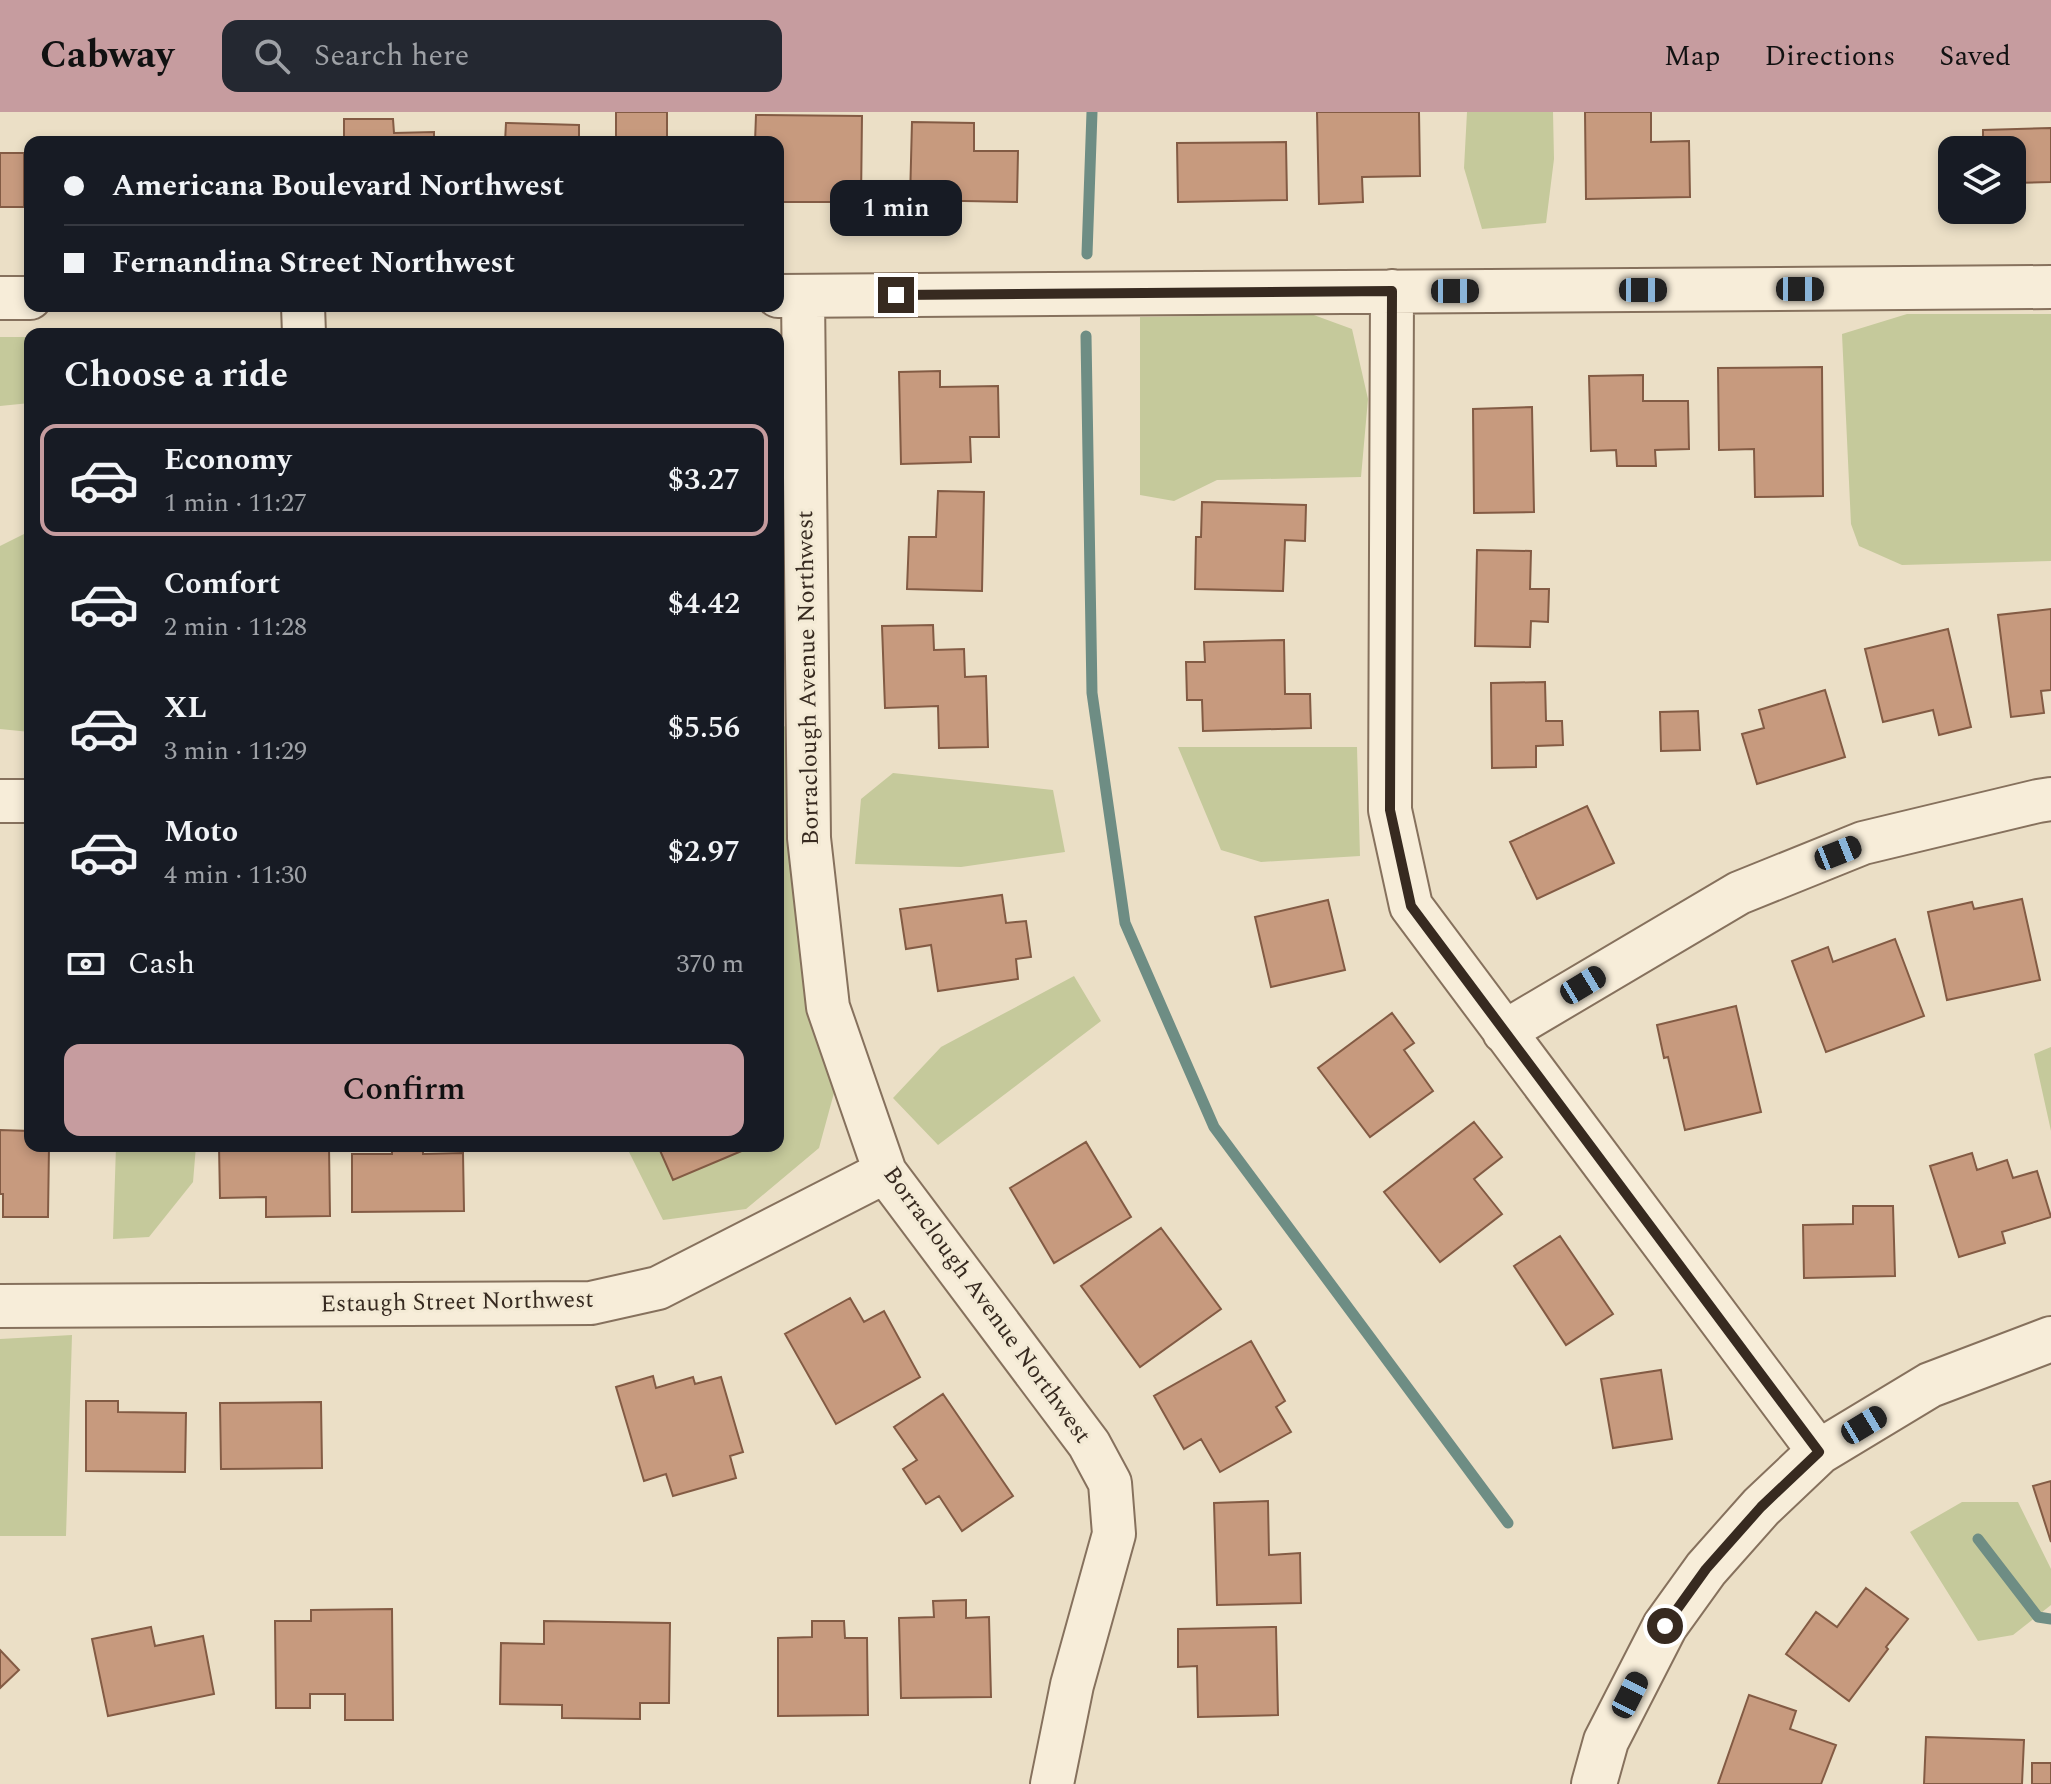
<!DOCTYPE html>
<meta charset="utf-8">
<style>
body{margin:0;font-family:Spectral,serif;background:#242831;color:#f1f3f6;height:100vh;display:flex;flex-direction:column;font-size:30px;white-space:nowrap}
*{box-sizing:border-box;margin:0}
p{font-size:26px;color:#9ea1a6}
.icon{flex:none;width:44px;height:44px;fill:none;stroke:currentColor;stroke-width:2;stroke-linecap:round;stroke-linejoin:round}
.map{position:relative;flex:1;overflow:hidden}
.side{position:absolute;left:24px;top:216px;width:760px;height:824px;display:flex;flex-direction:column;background:#171b24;border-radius:16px;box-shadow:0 4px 12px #0003}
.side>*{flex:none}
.hud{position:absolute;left:24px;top:24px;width:760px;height:176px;border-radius:16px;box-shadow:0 4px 12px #0003;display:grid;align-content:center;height:176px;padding:0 40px;background:#171b24}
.controls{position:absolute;left:1938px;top:24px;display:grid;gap:16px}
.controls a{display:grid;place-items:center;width:88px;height:88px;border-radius:16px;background:#171b24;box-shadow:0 4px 12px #0003;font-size:40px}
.end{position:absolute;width:36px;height:36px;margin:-18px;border:10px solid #372a20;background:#fff;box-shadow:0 0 0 4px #fff}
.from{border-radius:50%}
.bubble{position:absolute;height:56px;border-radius:16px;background:#171b24;box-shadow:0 4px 12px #0003;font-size:26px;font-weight:600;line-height:56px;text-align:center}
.car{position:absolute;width:24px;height:48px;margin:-24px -12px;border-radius:10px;box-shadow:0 0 6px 2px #0007;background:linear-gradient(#222 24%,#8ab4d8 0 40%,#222 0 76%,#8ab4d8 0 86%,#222 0)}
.hud b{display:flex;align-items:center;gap:28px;height:76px;font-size:30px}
.hud b+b{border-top:2px solid #363941}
.hud i{width:20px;height:20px;background:#f1f3f6}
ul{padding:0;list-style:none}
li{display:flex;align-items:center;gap:24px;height:112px;margin:0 16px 12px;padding:0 24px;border:4px solid transparent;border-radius:16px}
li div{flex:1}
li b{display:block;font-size:30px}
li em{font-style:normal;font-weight:600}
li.on{border-color:#c69c9f}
li>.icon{width:72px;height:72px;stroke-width:1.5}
h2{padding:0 40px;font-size:36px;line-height:96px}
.pay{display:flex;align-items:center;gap:20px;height:88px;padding:0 40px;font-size:30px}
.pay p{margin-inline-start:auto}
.button{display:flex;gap:16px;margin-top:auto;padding:16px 40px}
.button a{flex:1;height:92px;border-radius:16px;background:#c69c9f;color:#111;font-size:32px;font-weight:600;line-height:92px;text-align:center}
header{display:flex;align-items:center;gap:48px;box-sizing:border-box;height:112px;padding:0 40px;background:#c69c9f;color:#111}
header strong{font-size:38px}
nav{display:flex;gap:44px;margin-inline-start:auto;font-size:28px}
.search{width:560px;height:72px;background:#242831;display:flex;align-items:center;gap:20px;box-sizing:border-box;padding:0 28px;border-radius:16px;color:#9ea1a6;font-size:30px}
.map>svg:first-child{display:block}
.green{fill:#c5c99b}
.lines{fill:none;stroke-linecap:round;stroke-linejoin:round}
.stream{stroke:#6e8d84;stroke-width:11}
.building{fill:#c79a7e;stroke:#835b44;stroke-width:2}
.minor-casing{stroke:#86715d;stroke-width:46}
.tertiary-casing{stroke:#86715d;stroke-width:48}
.minor{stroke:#f7edd9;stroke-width:42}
.tertiary{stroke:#f7edd9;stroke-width:44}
.route{stroke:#372a20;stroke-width:10}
.labels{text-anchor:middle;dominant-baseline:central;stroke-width:6;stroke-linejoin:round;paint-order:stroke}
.street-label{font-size:24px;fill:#372a20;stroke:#f3ead5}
</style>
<header>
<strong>Cabway</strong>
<div class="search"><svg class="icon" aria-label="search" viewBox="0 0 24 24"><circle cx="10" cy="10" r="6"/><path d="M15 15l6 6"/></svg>Search here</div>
<nav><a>Map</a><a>Directions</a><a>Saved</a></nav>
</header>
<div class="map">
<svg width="2051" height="1672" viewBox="0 0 2051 1672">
<rect width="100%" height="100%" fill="#ebdfc6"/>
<path class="green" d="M1467,0h86l1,47 -8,64 -64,6 -18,-61z
M1311,202l41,15 16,70 -7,78 -144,3 -43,21 -34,-6v-178z
M1907,202h144v247l-149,4 -43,-19 -8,-22 -9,-190z
M0,225h30v66l-30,3z
M30,419v201l-30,-3v-183z
M778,610l12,8 5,180 39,183 -15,55 -73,61 -83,11 -37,-74h152z
M1178,635h179l3,109 -99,6 -40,-12z
M893,661l160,17 12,62 -104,15 -106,-3 6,-65z
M1074,864l27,45 -163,124 -45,-47 48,-51z
M2051,935v84l-17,-77z
M116,1034h80l-3,36 -44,55 -36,2z
M72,1223l-6,201h-66v-197z
M1962,1390h56l33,67v36l-38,30 -35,6 -68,-109z"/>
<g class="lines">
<path class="stream" d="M1087,142l5,-142
M1086,224l6,357 33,230 89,204 294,396
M1978,1427l60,78 13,2"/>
</g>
<path class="building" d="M616,0h51v30h-51z
M1317,0h102l1,64 -58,1 1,25 -44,2z
M1585,0h66v30l38,-1 1,56 -104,2z
M756,3l106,1 -1,86h-83v-60h-23z
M344,7h49l1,14 40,-1v10h-90z
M912,10l62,1v28h44l-1,51 -107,-2z
M506,11l73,2v17h-74z
M2051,16v54l-39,1v-33h-29v-20z
M1286,30l1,58 -109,2 -1,-59z
M0,41h24v54h-24z
M1822,255l1,129 -68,1 -1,-48 -35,1 -1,-82z
M940,259v16l58,-1 1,51h-29l1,25 -70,2 -2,-92z
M1643,263v26h45l1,48 -34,1 1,16h-39l-1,-16 -25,1 -2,-75z
M1532,295l2,105 -60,1 -1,-104z
M938,379l46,1 -2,99 -75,-2 2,-52h27z
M1202,390l104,3 -1,36 -20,-1 -2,51 -88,-2 1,-52h5z
M1477,438l54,1 -1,38h19l-1,33 -17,-1 -1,26 -55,-1z
M2051,497v81l-10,1 3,22 -33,4 -13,-102z
M933,513l1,25 30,-1 1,28 21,-1 2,71 -49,1 -1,-42 -53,2 -3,-82z
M1948,517l23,98 -32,8 -6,-25 -50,12 -18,-73z
M1284,528l1,54h25l1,34 -108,3 -1,-31h-15l-1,-38h19l-1,-20z
M1545,570l1,39h16l1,24 -27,1v21l-44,1 -1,-85z
M1825,578l20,67 -88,27 -15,-50 22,-6 -5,-18z
M1698,599l2,39 -39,1 -1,-39z
M1587,694l27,57 -77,36 -27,-57z
M1002,783l4,28 20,-2 5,36 -15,2 2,20 -80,12 -7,-46 -25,4 -6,-40z
M2022,787l18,81 -93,20 -19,-88 44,-10 2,7z
M1328,788l17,70 -74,17 -16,-70z
M1895,827l29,77 -98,36 -34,-91 36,-14 5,15z
M1736,894l25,106 -76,18 -17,-73 -4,1 -7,-33z
M1392,901l22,30 -10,7 29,41 -63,46 -52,-69z
M1474,1010l28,35 -28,22 28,35 -62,48 -56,-70z
M0,1018l30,1v15h19l-1,71h-45v-23h-3z
M1086,1030l45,75 -77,46 -44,-75z
M219,1034h110l1,70 -64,1v-20l-46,1z
M392,1034h31v8l40,-1 1,58 -112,1v-58h40z
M658,1034h93v1l-78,33z
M1972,1041l5,17 30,-10 6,18 24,-7 14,46 -49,15 3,11 -46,14 -29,-91z
M1853,1094h40l2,70 -91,2 -1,-53 50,-1z
M1161,1116l60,81 -81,58 -59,-81z
M1560,1124l53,78 -47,31 -52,-79z
M850,1186l14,24 20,-11 36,66 -84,47 -51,-90z
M1251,1229l34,60 -9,6 15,25 -71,40 -19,-33 -17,10 -30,-53z
M1661,1258l11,69 -59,9 -12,-69z
M653,1264l3,12 37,-11 2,7 26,-7 22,75 -13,4 6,22 -63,18 -7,-22 -22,7 -28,-94z
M943,1282l70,102 -51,35 -23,-35 -13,8 -23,-35 14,-9 -23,-33z
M86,1289h32v11l68,1 -1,59 -99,-1z
M321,1290l1,66 -101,1 -1,-66z
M2051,1369v61l-18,-56z
M1268,1389l1,54 31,-2 1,50 -84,2 -3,-102z
M1866,1476l42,31 -22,28 2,2 -39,52 -63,-47 30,-42 21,15z
M966,1488v18l23,-1 2,80 -90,1 -2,-80 35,-1 -1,-16z
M392,1497l1,111h-48v-26h-35v14h-34l-1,-87h36v-11z
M544,1509l126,2 -1,80h-29v16l-78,-1v-13l-62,-1 1,-61 43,1z
M812,1509h32l1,17h22l1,77 -90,1v-78l34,-1z
M151,1515l4,19 48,-10 11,58 -106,22 -16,-77z
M1276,1515l2,88 -80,2 -1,-51 -19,1v-38z
M0,1538l19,20 -19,18z
M1749,1583l47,16 -6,18 46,16 -15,39h-103z
M1926,1625l98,3 -2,44h-98z
M2032,1651h19v21h-19z"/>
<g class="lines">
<g class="minor-casing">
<path id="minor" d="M1392,179l-2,519 21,96 408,546
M778,184l1273,-9
M803,184l6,542 19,169 57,165 204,272 21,39 4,51 -42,151 -20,99
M0,186h30
M303,194l1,28
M0,689h30
M1504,920l235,-139 124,-50 175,-42 13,-2
M0,1194l591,-3 67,-15 227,-116"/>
</g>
<g class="tertiary-casing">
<path id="tertiary" d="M1594,1672l12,-43 59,-115 41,-57 55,-62 58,-55 111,-67 121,-46"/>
</g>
<use href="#minor" class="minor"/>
<use href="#tertiary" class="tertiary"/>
</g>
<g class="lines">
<path class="route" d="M896,183l496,-4 -2,519 21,96 408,546 -58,55 -55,62 -41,57"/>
</g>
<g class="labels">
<g class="street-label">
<text transform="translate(808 566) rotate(-91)">Borraclough Avenue Northwest</text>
<text transform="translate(457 1190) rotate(-1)">Estaugh Street Northwest</text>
<text transform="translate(987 1193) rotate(54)">Borraclough Avenue Northwest</text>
</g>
</g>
</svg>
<div class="controls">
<a><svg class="icon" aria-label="layers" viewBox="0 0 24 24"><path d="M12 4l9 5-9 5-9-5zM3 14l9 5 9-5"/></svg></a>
</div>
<i class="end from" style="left:1665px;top:1514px"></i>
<i class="end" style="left:896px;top:183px"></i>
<div class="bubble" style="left:830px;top:68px;width:132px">1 min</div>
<i class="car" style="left:1800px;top:177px;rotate:90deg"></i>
<i class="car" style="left:1643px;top:178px;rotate:90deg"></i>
<i class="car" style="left:1455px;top:179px;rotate:90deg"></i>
<i class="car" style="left:1838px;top:741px;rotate:68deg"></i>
<i class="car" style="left:1583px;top:873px;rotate:59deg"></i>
<i class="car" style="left:1864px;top:1313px;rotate:59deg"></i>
<i class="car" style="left:1630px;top:1583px;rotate:27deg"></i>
<div class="hud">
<b><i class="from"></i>Americana Boulevard Northwest</b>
<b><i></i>Fernandina Street Northwest</b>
</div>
<section class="side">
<h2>Choose a ride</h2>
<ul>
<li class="on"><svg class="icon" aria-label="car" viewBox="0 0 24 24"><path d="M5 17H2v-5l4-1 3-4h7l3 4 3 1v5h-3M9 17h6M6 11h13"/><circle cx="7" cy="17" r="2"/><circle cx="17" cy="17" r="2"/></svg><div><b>Economy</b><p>1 min · 11:27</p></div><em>$3.27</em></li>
<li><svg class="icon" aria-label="car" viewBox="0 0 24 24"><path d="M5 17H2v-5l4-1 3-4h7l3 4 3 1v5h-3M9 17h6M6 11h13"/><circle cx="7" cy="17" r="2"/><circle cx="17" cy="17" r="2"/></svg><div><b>Comfort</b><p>2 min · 11:28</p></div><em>$4.42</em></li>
<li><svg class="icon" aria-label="car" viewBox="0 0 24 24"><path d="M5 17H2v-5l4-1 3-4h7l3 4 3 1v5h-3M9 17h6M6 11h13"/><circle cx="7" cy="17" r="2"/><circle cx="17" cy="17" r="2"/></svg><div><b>XL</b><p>3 min · 11:29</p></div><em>$5.56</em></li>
<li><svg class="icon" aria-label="car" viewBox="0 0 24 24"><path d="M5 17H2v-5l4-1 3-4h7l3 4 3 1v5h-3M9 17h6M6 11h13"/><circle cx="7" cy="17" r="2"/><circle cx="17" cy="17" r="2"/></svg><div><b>Moto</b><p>4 min · 11:30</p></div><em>$2.97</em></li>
</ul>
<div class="pay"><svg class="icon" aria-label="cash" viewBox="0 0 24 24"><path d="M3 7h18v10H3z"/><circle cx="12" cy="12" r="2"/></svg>Cash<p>370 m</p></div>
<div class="button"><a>Confirm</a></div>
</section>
</div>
